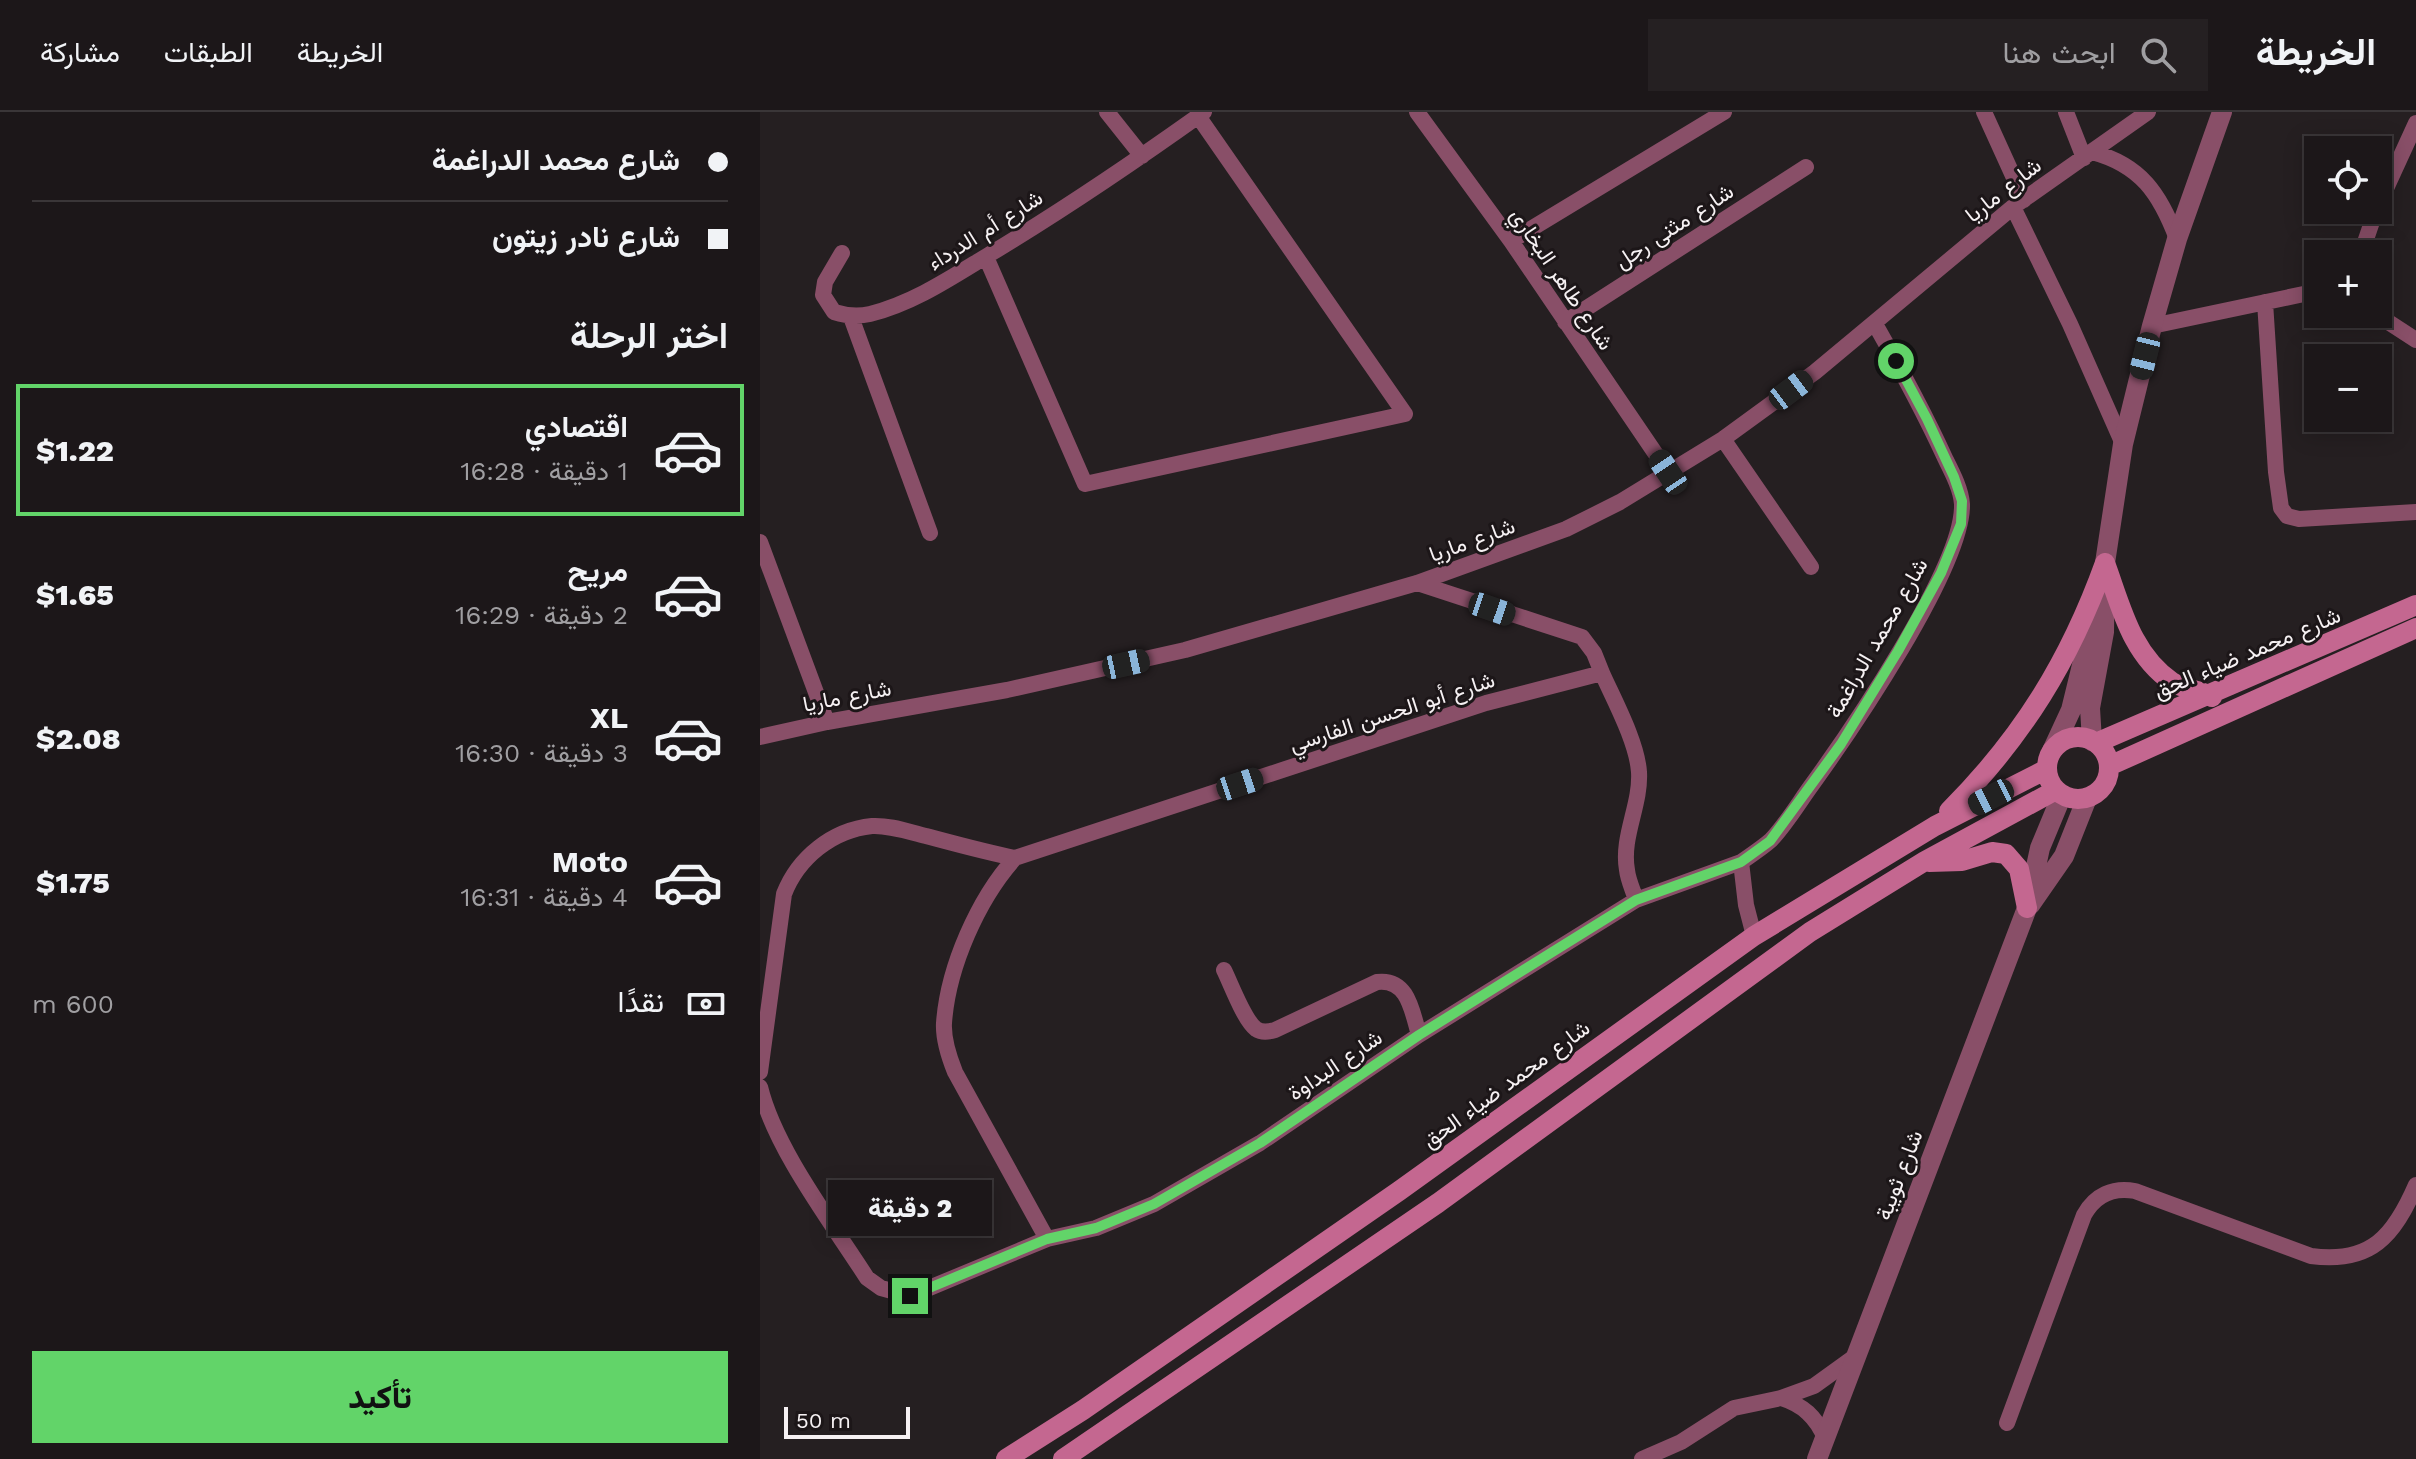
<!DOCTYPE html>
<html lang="ar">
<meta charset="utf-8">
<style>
body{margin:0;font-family:"Work Sans",Vazirmatn,sans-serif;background:#252022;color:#f1f3f6;direction:rtl;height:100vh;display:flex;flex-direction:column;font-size:30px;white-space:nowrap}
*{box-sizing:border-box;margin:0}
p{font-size:26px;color:#a09fa2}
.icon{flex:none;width:44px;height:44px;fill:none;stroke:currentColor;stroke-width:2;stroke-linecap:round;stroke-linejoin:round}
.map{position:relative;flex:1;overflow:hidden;direction:ltr}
.drawer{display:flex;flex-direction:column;background:#1c1719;width:760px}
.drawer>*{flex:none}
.guide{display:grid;align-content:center;height:176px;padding:0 32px;background:#1c1719}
.tools{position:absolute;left:1544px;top:24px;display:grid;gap:16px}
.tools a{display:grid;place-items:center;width:88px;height:88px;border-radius:0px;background:#1c1719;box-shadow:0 4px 20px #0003,0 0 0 2px #3a3638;font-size:40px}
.scale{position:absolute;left:24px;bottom:20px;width:126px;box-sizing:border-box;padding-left:8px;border:4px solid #f6f1f3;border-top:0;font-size:22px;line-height:28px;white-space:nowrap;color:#f6f1f3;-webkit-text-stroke:6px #1c1618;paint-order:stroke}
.end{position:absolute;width:36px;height:36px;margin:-18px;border:10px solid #62d469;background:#111;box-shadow:0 0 0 4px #111}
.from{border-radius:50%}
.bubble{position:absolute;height:56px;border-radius:0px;background:#1c1719;box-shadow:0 4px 20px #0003,0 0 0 2px #3a3638;font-size:26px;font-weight:800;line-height:56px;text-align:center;direction:rtl}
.car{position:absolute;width:24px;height:48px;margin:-24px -12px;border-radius:10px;box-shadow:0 0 6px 2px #0007;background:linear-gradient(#222 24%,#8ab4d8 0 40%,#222 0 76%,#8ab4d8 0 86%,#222 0)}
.guide b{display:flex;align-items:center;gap:28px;height:76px;font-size:30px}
.guide b+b{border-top:2px solid #3a3638}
.guide i{width:20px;height:20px;background:#f1f3f6}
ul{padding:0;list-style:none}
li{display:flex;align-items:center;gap:24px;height:132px;margin:0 16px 12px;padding:0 16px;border:4px solid transparent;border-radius:0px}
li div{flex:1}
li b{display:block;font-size:30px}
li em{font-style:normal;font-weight:800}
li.selected{border-color:#62d469}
li>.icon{width:72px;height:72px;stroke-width:1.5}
h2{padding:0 32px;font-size:36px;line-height:96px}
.pay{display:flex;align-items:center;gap:20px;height:88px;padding:0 32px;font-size:30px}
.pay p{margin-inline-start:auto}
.primary-button{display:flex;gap:16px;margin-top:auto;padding:16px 32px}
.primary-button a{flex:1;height:92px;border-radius:0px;background:#62d469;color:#111;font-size:32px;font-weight:800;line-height:92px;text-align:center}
header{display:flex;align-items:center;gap:48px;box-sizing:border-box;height:112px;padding:0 40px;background:#1c1719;border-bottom:2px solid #3a3638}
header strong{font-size:38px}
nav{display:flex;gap:44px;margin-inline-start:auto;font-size:28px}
.search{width:560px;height:72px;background:#252022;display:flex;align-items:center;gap:20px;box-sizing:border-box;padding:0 28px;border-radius:0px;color:#a09fa2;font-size:30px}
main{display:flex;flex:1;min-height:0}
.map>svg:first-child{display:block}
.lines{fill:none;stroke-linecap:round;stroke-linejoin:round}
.minor{stroke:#894f68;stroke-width:16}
.tertiary{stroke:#894f68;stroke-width:20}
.secondary{stroke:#c46790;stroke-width:20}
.route{stroke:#62d469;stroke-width:10}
.labels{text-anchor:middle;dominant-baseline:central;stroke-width:6;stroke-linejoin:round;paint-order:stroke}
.street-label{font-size:22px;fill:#f6f1f3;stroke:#1c1618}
</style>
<header>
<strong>الخريطة</strong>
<div class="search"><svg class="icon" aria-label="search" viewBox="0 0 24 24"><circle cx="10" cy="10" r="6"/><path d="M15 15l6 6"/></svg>ابحث هنا</div>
<nav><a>الخريطة</a><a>الطبقات</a><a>مشاركة</a></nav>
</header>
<main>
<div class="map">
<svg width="1656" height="1347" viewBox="0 0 1656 1347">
<rect width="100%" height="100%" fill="#251f21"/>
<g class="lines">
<path class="minor" d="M347,0l35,44
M657,0l94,129 157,231
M1224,0l40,88
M1306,0l18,46
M1332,40c49,13 68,42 85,87
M1618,94l38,-83
M1253,95l57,117 53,120
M751,129l213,-129
M82,141l-17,29 -2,13 11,17c13,4 23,5 36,2 44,-11 82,-37 120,-60 73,-44 144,-92 214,-142
M1601,142l15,-44
M226,145l99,227 320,-70 -207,-298
M1505,190l11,170 5,36 6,8 12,3 117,-7
M1616,202l40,26
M91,205l79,216
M805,210l241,-155
M1392,214l166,-35
M963,327l88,128
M0,430l67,180
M657,471l165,54 12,16 8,20
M0,625l67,-15 180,-32 178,-40 232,-67 149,-54 54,-27 103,-63 92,-67 198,-165 135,-95
M981,750c10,-7 21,-14 30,-22 15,-16 27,-36 40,-54 39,-54 153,-220 151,-282 -1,-15 -10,-32 -17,-46 -21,-46 -45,-90 -70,-134
M464,858c7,14 20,50 32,59 6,4 12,3 19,1l102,-48c31,-4 35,29 42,53
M0,960l24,-178c14,-36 48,-64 88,-68 18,-1 37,6 54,10 30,8 59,16 89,22
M0,975c15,62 72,136 107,191l14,10 29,8 137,-57 49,-11 58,-24 106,-61 159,-108 217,-135
M287,1127l-92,-167c-6,-15 -12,-32 -11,-49 4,-56 34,-124 71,-165l471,-155 116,-30c12,27 35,69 37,99 2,33 -18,65 -12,98 1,10 6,20 9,30l105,-38 5,43 8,31
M1021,1286c22,7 35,19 44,40
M1247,1311l77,-208c11,-20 29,-28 51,-24l176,65c60,8 83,-20 105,-71
M882,1347l39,-17 53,-34 47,-10 33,-12 43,-31"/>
<path class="tertiary" d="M1332,629l-2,-33 14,-76 1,-69 18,-119 29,-118 25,-87 45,-127
M1292,639l19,-41 21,-86
M1270,793l34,-49 23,-58
M1057,1347l210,-551 13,-60 22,-53"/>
<path class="secondary" d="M1345,451c16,43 26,91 67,119 13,8 29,8 40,15
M1287 656a31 31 0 1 1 62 0a31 31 0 1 1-62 0Z
M1336,631l320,-138
M1349,654l307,-138
M1189,699c74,-74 121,-151 156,-248
M1169,750l33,-1 30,-9 14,2 13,15 8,39
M246,1347l77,-49 316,-219 355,-255 181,-110 112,-57
M303,1347l375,-256 372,-271 115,-71 131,-71"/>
</g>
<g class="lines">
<path class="route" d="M150,1184l137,-57 49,-11 58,-24 106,-61 159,-108 217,-135 105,-38 29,-21 71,-97 57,-93 43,-78 20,-49 1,-23 -8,-24 -27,-58 -31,-58"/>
</g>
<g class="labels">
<g class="street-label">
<text transform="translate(1243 78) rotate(-38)">شارع ماريا</text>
<text transform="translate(914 114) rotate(-33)">شارع مثنى رجل</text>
<text transform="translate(225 118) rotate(-32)">شارع أم الدرداء</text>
<text transform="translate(802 167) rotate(56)">شارع طاهر البخاري</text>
<text transform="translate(712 428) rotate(-20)">شارع ماريا</text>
<text transform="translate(1117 526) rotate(-60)">شارع محمد الدراغمة</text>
<text transform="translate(1487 541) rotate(-23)">شارع محمد ضياء الحق</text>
<text transform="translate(87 584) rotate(-11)">شارع ماريا</text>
<text transform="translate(632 600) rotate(-18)">شارع أبو الحسن الفارسي</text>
<text transform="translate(575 953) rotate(-34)">شارع البداوة</text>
<text transform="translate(746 972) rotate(-36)">شارع محمد ضياء الحق</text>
<text transform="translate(1139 1063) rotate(-69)">شارع ثويبة</text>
</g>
</g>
</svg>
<div class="tools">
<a><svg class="icon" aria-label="locate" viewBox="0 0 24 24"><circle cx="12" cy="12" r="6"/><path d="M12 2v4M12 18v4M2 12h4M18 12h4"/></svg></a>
<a>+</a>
<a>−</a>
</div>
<div class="scale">50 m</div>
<i class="end from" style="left:1136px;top:249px"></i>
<i class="end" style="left:150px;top:1184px"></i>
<div class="bubble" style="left:68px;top:1068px;width:164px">2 دقيقة</div>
<i class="car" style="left:1385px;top:244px;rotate:194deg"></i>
<i class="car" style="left:1031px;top:278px;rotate:53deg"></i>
<i class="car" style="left:908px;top:360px;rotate:326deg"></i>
<i class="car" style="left:732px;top:497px;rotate:109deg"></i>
<i class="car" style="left:366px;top:552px;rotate:78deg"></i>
<i class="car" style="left:480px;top:672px;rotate:72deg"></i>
<i class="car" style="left:1231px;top:685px;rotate:243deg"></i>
</div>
<section class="drawer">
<div class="guide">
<b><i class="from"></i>شارع محمد الدراغمة</b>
<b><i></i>شارع نادر زيتون</b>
</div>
<h2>اختر الرحلة</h2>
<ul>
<li class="selected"><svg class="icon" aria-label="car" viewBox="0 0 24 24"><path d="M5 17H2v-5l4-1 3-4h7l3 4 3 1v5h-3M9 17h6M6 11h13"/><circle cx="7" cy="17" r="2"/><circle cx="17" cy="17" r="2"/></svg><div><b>اقتصادي</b><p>1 دقيقة · 16:28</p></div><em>$1.22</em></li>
<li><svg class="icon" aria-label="car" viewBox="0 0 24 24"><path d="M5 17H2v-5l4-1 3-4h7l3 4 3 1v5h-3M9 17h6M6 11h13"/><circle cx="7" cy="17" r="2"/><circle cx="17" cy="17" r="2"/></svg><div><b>مريح</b><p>2 دقيقة · 16:29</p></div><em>$1.65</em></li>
<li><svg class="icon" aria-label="car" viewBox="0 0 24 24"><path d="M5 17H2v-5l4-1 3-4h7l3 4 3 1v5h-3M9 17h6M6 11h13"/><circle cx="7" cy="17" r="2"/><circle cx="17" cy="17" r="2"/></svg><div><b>XL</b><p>3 دقيقة · 16:30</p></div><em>$2.08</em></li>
<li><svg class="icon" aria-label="car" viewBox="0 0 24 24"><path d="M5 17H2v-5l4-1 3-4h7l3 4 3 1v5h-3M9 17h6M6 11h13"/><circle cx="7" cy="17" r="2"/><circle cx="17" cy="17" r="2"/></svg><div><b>Moto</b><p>4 دقيقة · 16:31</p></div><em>$1.75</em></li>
</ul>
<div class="pay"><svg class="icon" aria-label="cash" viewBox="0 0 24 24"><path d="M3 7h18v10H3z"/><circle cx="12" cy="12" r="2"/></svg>نقدًا<p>600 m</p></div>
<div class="primary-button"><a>تأكيد</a></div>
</section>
</main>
